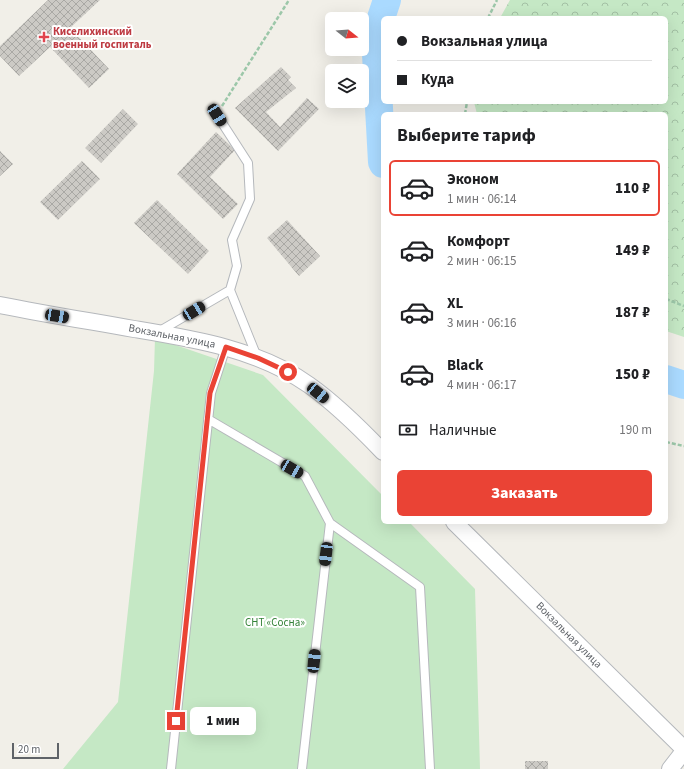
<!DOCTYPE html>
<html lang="ru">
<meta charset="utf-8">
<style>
body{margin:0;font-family:"Source Sans 3",sans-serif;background:#f2f2f2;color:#202124;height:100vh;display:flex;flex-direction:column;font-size:15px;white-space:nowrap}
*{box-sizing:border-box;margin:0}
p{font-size:13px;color:#757577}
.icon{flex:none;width:22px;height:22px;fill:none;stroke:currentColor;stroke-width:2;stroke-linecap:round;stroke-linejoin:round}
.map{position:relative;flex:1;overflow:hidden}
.side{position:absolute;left:381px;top:112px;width:287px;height:412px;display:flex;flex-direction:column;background:#fff;border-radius:6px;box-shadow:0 4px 16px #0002}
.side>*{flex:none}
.top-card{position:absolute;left:381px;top:16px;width:287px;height:88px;border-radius:6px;box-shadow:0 4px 16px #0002;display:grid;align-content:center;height:88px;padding:0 16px;background:#fff}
.needle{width:26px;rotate:107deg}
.tools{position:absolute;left:325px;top:12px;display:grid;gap:8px}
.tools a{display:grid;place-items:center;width:44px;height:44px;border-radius:6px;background:#fff;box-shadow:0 4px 16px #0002;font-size:20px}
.scale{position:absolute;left:12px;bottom:10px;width:47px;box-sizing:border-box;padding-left:4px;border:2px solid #5f6368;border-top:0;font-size:11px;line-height:14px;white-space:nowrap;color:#5f6368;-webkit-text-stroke:3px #fff;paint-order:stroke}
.end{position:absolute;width:18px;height:18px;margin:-9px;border:5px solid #ea4335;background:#fff;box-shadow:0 0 0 2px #fff}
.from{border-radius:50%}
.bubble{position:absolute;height:28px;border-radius:6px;background:#fff;box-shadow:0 4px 16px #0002;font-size:13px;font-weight:800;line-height:28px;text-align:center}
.car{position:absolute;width:12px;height:24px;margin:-12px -6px;border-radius:5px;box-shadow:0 0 3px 1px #0007;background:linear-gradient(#222 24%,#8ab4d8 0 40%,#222 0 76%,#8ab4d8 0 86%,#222 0)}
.top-card b{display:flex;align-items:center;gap:14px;height:38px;font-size:15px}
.top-card b+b{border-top:1px solid #e0e0e0}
.top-card i{width:10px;height:10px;background:#202124}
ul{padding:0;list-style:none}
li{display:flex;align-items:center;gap:12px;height:56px;margin:0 8px 6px;padding:0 8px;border:2px solid transparent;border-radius:6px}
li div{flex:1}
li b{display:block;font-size:15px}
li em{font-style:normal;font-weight:800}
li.on{border-color:#ea4335}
li>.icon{width:36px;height:36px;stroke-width:1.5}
h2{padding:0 16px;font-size:18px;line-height:48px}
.pay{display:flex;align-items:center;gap:10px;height:44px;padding:0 16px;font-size:15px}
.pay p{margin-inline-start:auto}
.cta{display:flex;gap:8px;margin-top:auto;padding:8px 16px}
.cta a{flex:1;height:46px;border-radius:6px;background:#ea4335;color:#fff;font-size:16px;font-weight:800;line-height:46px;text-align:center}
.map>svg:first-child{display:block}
.forest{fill:url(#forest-crowns)}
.garden{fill:#c5e8c5}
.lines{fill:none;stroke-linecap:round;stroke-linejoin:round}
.river{stroke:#aadaff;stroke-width:28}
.building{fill:url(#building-cross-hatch)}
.service-casing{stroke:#b5b8bc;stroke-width:10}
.minor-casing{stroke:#b5b8bc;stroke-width:18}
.path{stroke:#9cc7a9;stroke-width:2.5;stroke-dasharray:4 2;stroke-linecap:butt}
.service{stroke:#fff;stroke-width:8}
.minor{stroke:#fff;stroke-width:16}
.route{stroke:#ea4335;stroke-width:5}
.health-dot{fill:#e0444e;stroke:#fff;stroke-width:1.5}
.labels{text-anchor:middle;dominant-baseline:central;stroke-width:4;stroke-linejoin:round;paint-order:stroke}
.health-label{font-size:11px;font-weight:bold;fill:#be3a42;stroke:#fff;text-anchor:start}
.street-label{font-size:11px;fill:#5f6368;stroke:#fff}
.park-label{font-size:11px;fill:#348238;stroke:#fff}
</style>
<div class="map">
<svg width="684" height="769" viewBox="0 0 684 769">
<defs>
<pattern id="forest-crowns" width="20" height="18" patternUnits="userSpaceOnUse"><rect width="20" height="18" fill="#c5e8c5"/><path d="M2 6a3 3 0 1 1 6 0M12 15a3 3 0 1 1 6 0" fill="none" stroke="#a3c0a4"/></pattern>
<pattern id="building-cross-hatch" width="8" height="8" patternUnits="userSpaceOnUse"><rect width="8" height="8" fill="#cccac5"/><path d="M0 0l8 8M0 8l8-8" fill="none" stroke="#a9a8a4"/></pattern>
</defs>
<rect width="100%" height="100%" fill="#f1efe8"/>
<path class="forest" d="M510,0h174v337l-18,-6v-217h-189l-3,-12h192v-84h-166z"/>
<path class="garden" d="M155,338l108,37 120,121v26h26l66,67 5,180h-417l55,-67 36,-331z"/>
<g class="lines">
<path class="river" d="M383,164l-1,-2 -7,-126 12,-36
M666,379l18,6"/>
</g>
<path class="building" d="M48,0h52l-30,28 39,41 -20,19 -39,-41 -31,29 -19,-20v-10z
M281,67l10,10 -3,3 8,8 -30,24 14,15 27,-29 12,11 -41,42 -43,-43z
M123,109l15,15 -37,39 -16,-15z
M216,132l19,18 -25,27 28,27 -15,15 -46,-45z
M0,151l13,13 -13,12z
M82,161l18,18 -42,41 -18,-18z
M157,200l52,51 -21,23 -54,-51z
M287,220l33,36 -21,20 -32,-38z
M525,761h23v8h-23z"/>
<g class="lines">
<g class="service-casing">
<path id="service" d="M217,115l31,48 2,36 -18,41 5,26 -7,24 27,67
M158,332l72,-42
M208,419l97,57 25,47 -28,246
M330,523l90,64 10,182
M171,769l40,-376 15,-46"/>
</g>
<g class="minor-casing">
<path id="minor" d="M0,305c45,9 89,16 134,24 60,10 124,20 175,56 27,19 51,43 74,67
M454,522l230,227
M670,769l14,-18"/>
</g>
<path class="path" d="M488,18l9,-18
M222,106l67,-106
M465,114l2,-12
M666,299l18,7
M666,442l18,4"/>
<use href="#service" class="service"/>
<use href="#minor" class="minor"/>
</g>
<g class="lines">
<path class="route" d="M176,721l34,-328 16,-46 32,11 30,14"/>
</g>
<path class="health-dot" d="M42 31h4v4h4v4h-4v4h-4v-4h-4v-4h4z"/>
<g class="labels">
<g class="health-label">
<text x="53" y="31">Киселихинский<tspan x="53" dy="13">военный госпиталь</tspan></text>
</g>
<g class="street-label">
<text transform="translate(172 336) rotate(11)">Вокзальная улица</text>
<text transform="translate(569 635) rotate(45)">Вокзальная улица</text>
</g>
<g class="park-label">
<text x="275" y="622">СНТ «Сосна»</text>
</g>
</g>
</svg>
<div class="tools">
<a><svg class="needle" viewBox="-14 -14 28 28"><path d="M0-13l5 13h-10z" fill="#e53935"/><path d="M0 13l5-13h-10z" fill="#757577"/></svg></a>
<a><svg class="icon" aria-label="layers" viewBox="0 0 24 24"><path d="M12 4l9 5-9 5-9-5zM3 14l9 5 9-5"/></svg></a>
</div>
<div class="scale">20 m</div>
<i class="end from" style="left:288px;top:372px"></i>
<i class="end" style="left:176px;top:721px"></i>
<div class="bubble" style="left:190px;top:707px;width:66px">1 мин</div>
<i class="car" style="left:217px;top:115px;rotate:147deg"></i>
<i class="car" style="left:194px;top:311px;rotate:59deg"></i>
<i class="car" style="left:57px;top:316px;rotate:100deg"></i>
<i class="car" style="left:318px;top:393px;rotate:129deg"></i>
<i class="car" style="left:292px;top:469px;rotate:120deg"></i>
<i class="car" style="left:326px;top:554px;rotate:187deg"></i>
<i class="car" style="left:314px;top:661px;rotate:6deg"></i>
<div class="top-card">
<b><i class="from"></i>Вокзальная улица</b>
<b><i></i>Куда</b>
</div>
<section class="side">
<h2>Выберите тариф</h2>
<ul>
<li class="on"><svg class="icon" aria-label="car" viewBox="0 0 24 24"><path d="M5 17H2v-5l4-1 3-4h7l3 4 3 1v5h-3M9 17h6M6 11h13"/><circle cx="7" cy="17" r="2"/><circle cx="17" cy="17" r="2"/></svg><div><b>Эконом</b><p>1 мин · 06:14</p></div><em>110 ₽</em></li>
<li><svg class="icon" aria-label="car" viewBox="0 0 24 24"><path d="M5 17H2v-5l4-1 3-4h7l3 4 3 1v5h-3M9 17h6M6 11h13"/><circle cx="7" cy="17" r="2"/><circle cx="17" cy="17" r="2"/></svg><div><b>Комфорт</b><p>2 мин · 06:15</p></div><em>149 ₽</em></li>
<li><svg class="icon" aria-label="car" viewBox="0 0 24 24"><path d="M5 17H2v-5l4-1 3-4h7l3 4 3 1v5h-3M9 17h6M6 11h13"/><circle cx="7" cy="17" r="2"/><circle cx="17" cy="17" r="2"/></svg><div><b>XL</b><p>3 мин · 06:16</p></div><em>187 ₽</em></li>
<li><svg class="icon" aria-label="car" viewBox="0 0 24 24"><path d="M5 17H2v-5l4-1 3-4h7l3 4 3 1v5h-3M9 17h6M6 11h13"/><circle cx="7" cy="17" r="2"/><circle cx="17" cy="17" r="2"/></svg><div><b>Black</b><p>4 мин · 06:17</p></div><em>150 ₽</em></li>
</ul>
<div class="pay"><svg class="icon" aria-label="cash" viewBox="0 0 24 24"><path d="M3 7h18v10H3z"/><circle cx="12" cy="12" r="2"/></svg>Наличные<p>190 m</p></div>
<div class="cta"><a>Заказать</a></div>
</section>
</div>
